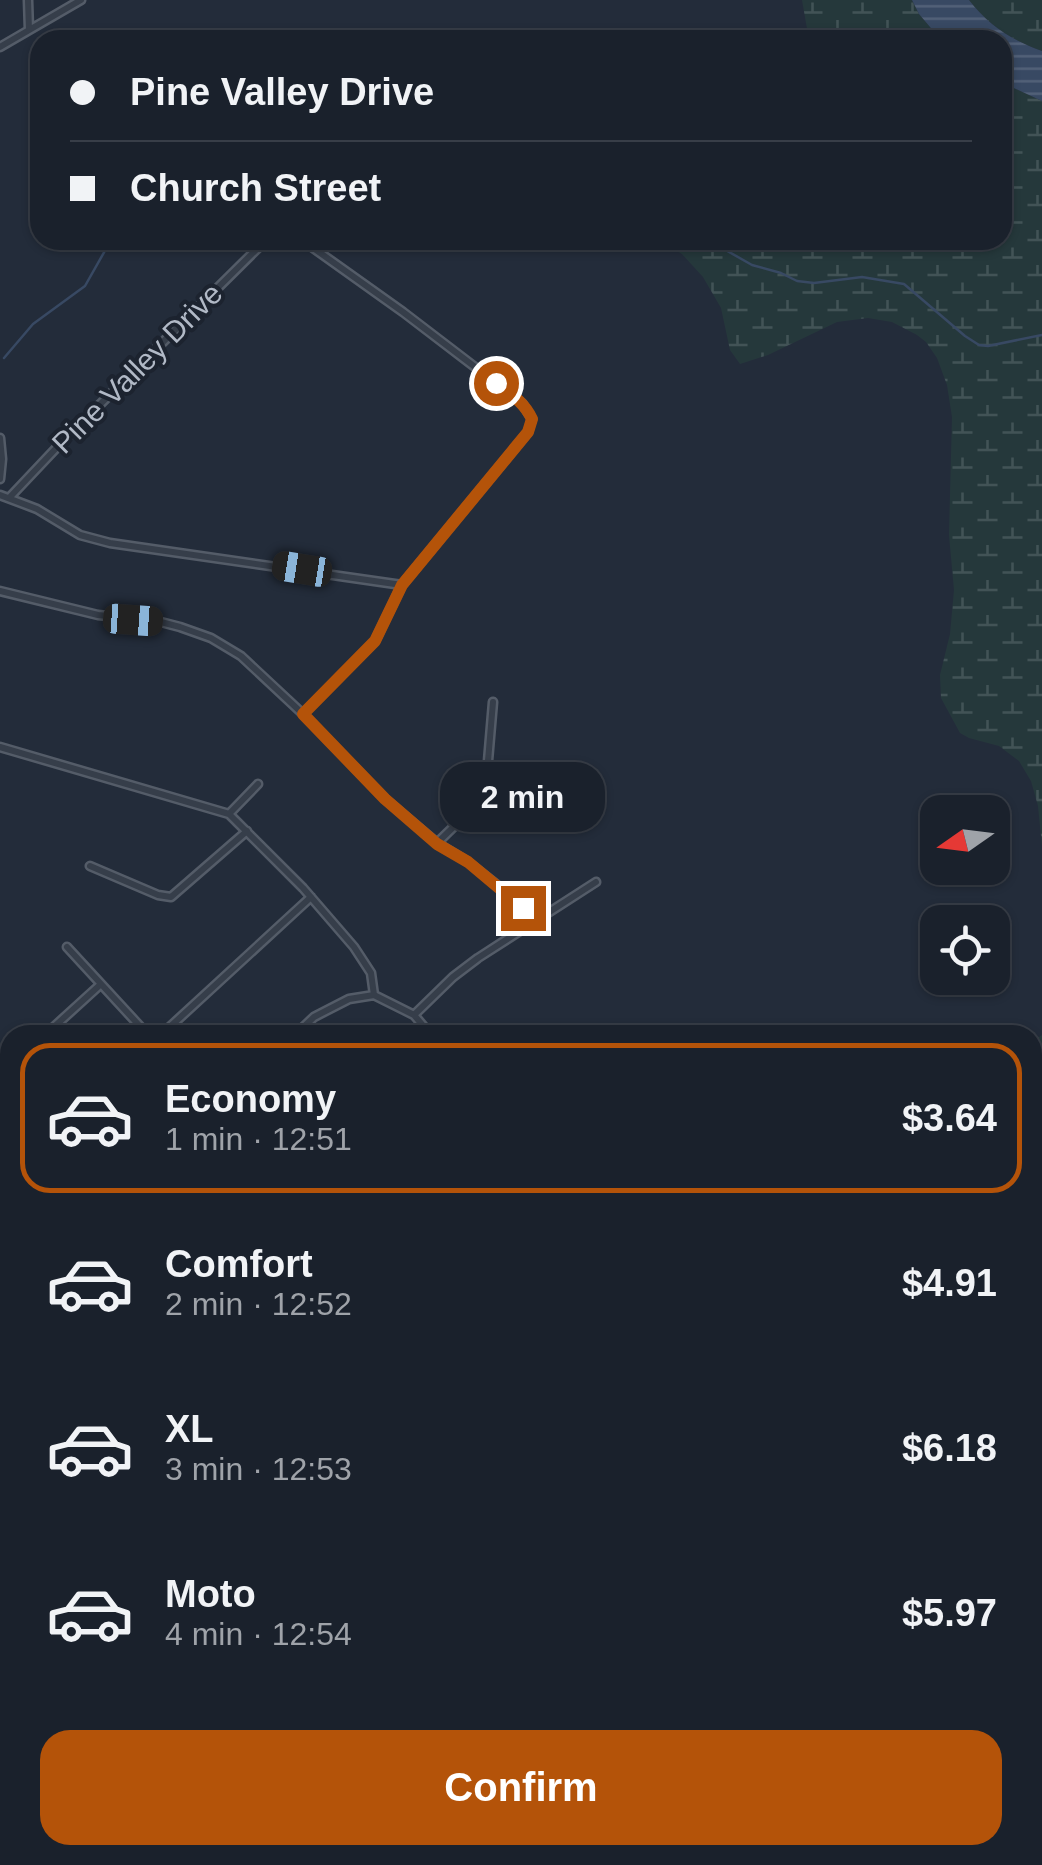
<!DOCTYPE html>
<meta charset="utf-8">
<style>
body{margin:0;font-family:Helvetica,sans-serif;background:#272e38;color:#f1f3f6;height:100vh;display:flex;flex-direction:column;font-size:38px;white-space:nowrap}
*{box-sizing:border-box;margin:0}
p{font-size:32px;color:#9fa3a9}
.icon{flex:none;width:55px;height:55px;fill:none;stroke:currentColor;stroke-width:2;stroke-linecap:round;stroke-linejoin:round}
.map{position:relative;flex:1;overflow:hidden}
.side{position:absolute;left:0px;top:1025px;width:1042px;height:840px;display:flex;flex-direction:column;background:#1a212c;border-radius:30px 30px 0 0;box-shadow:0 2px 8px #0004,0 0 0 2px #383e48}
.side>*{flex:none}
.top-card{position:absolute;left:30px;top:30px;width:982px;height:220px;border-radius:30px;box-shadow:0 2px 8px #0004,0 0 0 2px #383e48;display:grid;align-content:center;height:220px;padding:0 40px;background:#1a212c}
.needle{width:65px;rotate:256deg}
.fabs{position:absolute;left:920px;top:795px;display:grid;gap:20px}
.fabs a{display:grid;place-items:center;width:90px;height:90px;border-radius:20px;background:#1a212c;box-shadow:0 2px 8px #0004,0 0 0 2px #383e48;font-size:50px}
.end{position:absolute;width:45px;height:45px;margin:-22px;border:12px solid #b45309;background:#fff;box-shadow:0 0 0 5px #fff}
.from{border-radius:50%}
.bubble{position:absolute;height:70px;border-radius:30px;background:#1a212c;box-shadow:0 2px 8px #0004,0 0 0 2px #383e48;font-size:32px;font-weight:700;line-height:70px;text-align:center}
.car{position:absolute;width:30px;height:60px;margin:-30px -15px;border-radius:12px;box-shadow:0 0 8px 2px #0007;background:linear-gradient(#222 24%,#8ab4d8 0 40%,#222 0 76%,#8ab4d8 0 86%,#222 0)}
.top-card b{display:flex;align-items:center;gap:35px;height:95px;font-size:38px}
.top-card b+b{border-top:2px solid #383e48}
.top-card i{width:25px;height:25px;background:#f1f3f6}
ul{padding:18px 0 0;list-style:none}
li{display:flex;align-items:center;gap:30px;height:150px;margin:0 20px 15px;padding:0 20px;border:5px solid transparent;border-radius:30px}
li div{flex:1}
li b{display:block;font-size:38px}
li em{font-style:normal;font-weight:700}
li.current{border-color:#b45309}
li>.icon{width:90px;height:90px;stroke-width:1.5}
.action{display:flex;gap:20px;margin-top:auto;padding:20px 40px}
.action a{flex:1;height:115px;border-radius:30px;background:#b45309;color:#fff;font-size:40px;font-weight:700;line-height:115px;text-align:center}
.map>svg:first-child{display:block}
.wetland{fill:url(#wetland-marsh)}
.water{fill:url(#water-rules)}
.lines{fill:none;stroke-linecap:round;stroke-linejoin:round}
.stream{stroke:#384963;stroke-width:2.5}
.minor-casing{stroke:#545c68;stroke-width:11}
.minor{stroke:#363e4a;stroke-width:6}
.rail{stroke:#586271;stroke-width:2.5;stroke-dasharray:10 10;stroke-linecap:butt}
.route{stroke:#b45309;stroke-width:12}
.labels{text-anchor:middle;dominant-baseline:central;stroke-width:8;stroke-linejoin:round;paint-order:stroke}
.street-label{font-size:30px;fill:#b1b9c6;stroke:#1c232f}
</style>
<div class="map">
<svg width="1042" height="1865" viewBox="0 0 1042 1865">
<defs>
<pattern id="wetland-marsh" width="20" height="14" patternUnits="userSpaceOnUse" patternTransform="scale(2.5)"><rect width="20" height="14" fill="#25383b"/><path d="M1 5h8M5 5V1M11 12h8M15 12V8" fill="none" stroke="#425356"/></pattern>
<pattern id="water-rules" width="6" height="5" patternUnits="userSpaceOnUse" patternTransform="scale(2.5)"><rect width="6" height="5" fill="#384963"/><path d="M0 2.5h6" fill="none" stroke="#526178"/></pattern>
</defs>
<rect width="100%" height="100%" fill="#232c3a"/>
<path class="wetland" d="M802,0h110l7,14 22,26h-132z
M969,0h73v51c-30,-11 -53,-25 -73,-51z
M1003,83l39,18v745l-4,-40 -7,-25 -12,-20 -20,-15 -30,-8 -9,-5 -19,-35 -1,-23 10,-41 4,-44 -5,-55 3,-118 -5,-32 -10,-27 -11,-16 -9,-7 -25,-13 -24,-4 -31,4 -69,33 -28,9 -10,-14 -9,-42 -18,-31 -21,-23 -24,-14h344z
M1042,1035v240l-10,-4v-229z"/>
<path class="water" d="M912,0h57c20,26 43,40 73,51v50l-39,-18 -1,-43h-61l-22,-26z"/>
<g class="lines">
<path class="stream" d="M708,240l44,25 29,8 16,8 17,2 48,-6 42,7 61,52 14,9 9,1 54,-11
M4,358l29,-34 52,-38 26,-46"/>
<g class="minor-casing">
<path id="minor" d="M28,0l1,30
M0,47l81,-47
M302,240l101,72 119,91 10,16 -4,13 -126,153 -27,56 -72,73
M0,438l2,21 -2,20
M0,495l37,14 43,26 30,8 292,42
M10,497l51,-54 205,-203
M0,591l98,24 59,6 23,6 31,11 30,18 62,58 82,85 52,44 31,19 33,26 22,20 11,15
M0,747l229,67 74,74 51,59 17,26 3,22
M229,814l29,-30
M437,843l37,-36 14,-46 5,-59
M90,866l68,29 13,2 76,-66
M67,947l81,88
M414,1015l39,-38 25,-19 118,-76
M45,1035l56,-51
M161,1035l150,-138
M295,1035l19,-18 35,-18 25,-4 40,20 17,20
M0,1269l10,-2
M0,1434l10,-2
M0,1495l10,47
M1032,1517h10
M1032,1812l10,-1
M79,1855l2,10
M428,1865l1,-10"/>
</g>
<use href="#minor" class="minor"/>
<path class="rail" d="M0,1610l10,46
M54,1855l2,10"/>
</g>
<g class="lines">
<path class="route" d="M496,383c15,11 28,19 36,36l-4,13 -126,153 -27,56 -72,73 82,85 52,45 31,18 55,46"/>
</g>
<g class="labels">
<g class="street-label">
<text transform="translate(137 368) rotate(-45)">Pine Valley Drive</text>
</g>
</g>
</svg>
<div class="fabs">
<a><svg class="needle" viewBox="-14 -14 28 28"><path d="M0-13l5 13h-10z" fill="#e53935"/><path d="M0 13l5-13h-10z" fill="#9fa3a9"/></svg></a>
<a><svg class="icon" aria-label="locate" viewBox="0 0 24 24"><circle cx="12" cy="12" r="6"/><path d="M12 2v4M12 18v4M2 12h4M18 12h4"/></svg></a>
</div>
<i class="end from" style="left:496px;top:383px"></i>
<i class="end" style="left:523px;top:908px"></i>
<div class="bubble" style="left:440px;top:762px;width:165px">2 min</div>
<i class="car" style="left:302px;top:569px;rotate:279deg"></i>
<i class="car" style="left:133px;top:620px;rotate:94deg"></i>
<div class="top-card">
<b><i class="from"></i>Pine Valley Drive</b>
<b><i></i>Church Street</b>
</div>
<section class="side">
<ul>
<li class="current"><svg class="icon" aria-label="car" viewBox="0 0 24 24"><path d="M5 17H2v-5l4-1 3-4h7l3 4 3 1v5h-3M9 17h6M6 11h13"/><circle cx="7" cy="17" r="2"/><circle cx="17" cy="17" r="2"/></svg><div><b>Economy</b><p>1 min · 12:51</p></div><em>$3.64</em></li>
<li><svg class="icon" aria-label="car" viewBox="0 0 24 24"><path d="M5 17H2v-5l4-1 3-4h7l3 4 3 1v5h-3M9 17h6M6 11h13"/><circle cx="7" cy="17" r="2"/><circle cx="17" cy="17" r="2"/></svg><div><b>Comfort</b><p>2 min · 12:52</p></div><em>$4.91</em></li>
<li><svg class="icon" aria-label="car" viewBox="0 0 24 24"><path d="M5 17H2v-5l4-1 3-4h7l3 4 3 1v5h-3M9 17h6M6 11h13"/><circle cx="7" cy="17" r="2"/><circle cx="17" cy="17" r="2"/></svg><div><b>XL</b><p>3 min · 12:53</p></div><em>$6.18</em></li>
<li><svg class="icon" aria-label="car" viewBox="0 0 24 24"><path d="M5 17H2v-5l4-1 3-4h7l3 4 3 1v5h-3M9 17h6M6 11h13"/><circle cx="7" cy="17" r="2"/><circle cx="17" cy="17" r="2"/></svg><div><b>Moto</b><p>4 min · 12:54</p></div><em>$5.97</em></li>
</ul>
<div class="action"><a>Confirm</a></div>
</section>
</div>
